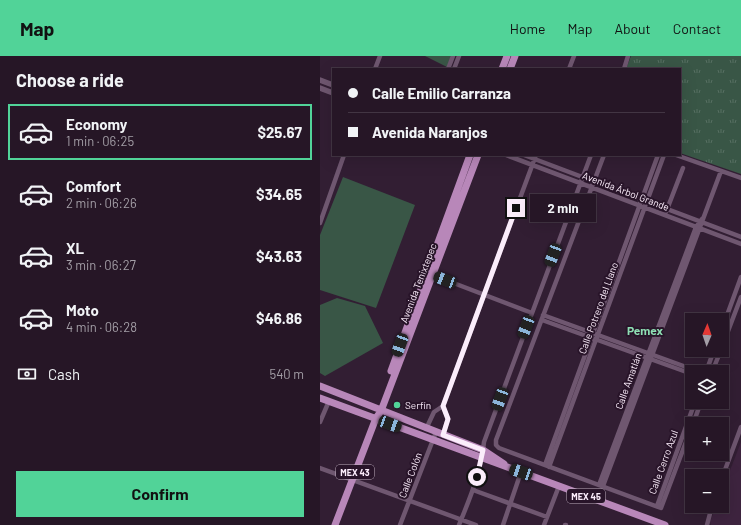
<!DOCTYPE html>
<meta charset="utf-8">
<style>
body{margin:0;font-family:Barlow,sans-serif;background:#2e1f2e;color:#f1f3f6;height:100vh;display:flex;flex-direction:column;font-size:15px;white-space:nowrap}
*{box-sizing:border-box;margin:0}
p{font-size:13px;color:#a49fa7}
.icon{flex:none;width:22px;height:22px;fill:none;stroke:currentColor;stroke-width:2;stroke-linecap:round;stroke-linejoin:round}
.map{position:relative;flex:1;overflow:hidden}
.details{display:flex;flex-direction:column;background:#261626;width:320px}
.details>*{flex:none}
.banner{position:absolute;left:12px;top:12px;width:349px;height:88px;border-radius:0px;box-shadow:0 4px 16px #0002,0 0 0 1px #423543;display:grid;align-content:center;height:88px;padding:0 16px;background:#261626}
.needle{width:26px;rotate:2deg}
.fabs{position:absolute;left:365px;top:257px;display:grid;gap:8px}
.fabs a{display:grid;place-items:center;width:44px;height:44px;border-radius:0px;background:#261626;box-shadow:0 4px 16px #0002,0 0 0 1px #423543;font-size:20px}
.end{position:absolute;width:18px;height:18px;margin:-9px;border:5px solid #fbedfb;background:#111;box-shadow:0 0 0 2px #111}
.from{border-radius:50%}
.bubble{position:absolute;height:28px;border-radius:0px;background:#261626;box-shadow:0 4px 16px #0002,0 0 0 1px #423543;font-size:13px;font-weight:700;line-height:28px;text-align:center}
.car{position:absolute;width:12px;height:24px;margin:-12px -6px;border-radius:5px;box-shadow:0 0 3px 1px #0007;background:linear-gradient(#222 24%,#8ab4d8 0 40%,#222 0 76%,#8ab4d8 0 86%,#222 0)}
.banner b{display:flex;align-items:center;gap:14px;height:38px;font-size:15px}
.banner b+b{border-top:1px solid #423543}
.banner i{width:10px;height:10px;background:#f1f3f6}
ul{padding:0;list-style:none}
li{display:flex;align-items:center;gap:12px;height:56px;margin:0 8px 6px;padding:0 8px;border:2px solid transparent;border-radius:0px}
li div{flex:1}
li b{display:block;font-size:15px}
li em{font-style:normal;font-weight:700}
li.current{border-color:#51d398}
li>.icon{width:36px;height:36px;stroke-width:1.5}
h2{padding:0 16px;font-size:18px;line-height:48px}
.pay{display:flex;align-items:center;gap:10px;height:44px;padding:0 16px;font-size:15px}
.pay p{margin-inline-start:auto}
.cta{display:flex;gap:8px;margin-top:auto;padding:8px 16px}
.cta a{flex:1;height:46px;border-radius:0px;background:#51d398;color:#111;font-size:16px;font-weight:700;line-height:46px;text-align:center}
header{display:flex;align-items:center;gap:24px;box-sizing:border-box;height:56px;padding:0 20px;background:#51d398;color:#111}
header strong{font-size:19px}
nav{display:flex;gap:22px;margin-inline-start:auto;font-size:14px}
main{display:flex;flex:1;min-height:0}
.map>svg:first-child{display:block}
.built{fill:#3e243f}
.grass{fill:url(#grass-tufts)}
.pitch{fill:#395646}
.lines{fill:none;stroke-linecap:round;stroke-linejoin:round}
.minor{stroke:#6f5770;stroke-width:4.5}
.tertiary{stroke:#6f5770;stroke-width:5.5}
.primary{stroke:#b887b9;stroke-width:7}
.route{stroke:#fbedfb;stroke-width:5}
.poi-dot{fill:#51d398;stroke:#281429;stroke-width:1.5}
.labels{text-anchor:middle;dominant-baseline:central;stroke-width:4;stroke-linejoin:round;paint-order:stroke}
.shield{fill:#281429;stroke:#bcacbc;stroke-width:1}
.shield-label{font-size:9px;font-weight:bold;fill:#fbedfb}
.street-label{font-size:10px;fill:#fbedfb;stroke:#281429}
.poi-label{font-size:10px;fill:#fbedfb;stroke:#281429;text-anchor:start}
.quarter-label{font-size:12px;font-weight:bold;fill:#8edfb4;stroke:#281429}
</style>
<header>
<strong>Map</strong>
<nav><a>Home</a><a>Map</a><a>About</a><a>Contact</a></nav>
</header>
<main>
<section class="details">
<h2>Choose a ride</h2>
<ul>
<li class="current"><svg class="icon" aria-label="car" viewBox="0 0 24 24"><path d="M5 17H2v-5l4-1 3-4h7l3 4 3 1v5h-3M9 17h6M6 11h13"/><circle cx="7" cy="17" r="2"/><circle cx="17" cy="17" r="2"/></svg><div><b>Economy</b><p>1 min · 06:25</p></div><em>$25.67</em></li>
<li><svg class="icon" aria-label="car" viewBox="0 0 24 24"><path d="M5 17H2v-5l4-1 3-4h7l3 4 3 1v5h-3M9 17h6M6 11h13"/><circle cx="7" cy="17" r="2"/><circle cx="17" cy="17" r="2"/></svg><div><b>Comfort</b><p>2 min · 06:26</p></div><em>$34.65</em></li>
<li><svg class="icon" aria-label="car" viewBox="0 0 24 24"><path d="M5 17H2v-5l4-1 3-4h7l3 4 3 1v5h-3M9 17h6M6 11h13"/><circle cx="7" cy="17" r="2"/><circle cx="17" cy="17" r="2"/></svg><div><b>XL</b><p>3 min · 06:27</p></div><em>$43.63</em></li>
<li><svg class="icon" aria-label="car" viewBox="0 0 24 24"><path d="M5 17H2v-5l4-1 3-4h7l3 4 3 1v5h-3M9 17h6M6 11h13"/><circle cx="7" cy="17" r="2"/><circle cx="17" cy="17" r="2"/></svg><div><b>Moto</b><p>4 min · 06:28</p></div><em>$46.86</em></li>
</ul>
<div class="pay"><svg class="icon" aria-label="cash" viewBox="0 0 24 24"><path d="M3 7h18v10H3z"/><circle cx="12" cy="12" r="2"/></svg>Cash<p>540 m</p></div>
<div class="cta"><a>Confirm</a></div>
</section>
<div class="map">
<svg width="421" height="469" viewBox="0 0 421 469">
<defs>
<pattern id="grass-tufts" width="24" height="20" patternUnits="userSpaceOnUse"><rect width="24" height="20" fill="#395646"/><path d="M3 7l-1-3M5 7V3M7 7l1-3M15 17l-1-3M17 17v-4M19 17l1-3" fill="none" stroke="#576f62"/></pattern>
</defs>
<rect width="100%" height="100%" fill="#321e33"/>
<path class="built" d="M421,386v83h-30l-1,-3 6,-16h6v-15z"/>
<path class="grass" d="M311,0h110v118l-61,-21v-84h-54z"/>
<path class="pitch" d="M105,0h26l-4,11z
M23,121l72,28 -39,103 -56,-18v-55z
M17,242l28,8 18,37 -58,33 -5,-3v-68z"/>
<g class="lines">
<path class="minor" d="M55,13l5,-13
M128,13l5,-13
M134,13l5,-13
M249,13l5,-13
M304,13l4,-13
M186,99l235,89
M204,99l217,82
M284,99l-108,285v5l3,3 162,60 31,-82
M356,99l65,23
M346,156l17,-44
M0,167l24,-68
M110,218l102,39
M223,259l157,57
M222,264l150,54
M402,273l19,-52
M402,291l19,-50
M386,316l8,-22
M392,316l9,-22
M123,350l5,13 -5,16
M0,366l9,-21
M373,368l8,-22
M106,373l8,-17 9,-6 93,-251
M225,409l113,-310
M229,411l115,-312
M0,412l156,57
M402,422l19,-51
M279,429l97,-258 6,-8
M283,430l118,-315
M153,434l74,27
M337,450l38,-104
M80,469l36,-93
M139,469c11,-27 22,-53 25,-83l107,-287
M183,469l18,-53
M224,469l15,-39
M245,469h1
M387,469l5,-19"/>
<path class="tertiary" d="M0,24l13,5
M0,32l13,5"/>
<path class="primary" d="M182,13l5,-13
M190,13l5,-13
M71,315l79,-216
M0,330l163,64 21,14
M0,342l345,127
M15,469l41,-107 5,-7 97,-256"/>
</g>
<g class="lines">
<path class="route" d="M157,421l6,-27 -40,-15 5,-16 -5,-13 73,-198"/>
</g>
<circle class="poi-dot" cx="77" cy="349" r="4"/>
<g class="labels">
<g class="shield">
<rect x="16" y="409" width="38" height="14" rx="3"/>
<rect x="247" y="433" width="38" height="14" rx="3"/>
</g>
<g class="shield-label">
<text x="35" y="416">MEX 43</text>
<text x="266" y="440">MEX 45</text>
</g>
<g class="street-label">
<text transform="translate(306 135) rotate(21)">Avenida Árbol Grande</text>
<text transform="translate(98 227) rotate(-69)">Avenida Tenixtepec</text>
<text transform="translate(278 252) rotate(-70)">Calle Potrero del Llano</text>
<text transform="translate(308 325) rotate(-70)">Calle Amatlán</text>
<text transform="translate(343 406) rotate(-70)">Calle Cerro Azul</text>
<text transform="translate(90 419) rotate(-69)">Calle Colón</text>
</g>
<g class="poi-label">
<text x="85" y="349">Serfín</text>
</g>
<g class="quarter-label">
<text x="325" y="274">Pemex</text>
</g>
</g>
</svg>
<div class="fabs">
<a><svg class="needle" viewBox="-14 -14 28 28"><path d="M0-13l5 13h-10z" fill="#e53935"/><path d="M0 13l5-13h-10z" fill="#a49fa7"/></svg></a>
<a><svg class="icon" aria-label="layers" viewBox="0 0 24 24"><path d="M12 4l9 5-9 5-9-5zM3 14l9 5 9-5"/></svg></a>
<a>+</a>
<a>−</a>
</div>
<i class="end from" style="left:157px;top:421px"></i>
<i class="end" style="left:196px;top:152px"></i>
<div class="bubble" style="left:210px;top:138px;width:66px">2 min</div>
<i class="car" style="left:233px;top:199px;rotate:201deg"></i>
<i class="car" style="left:125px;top:224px;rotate:291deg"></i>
<i class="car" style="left:206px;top:271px;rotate:201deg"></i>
<i class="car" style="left:80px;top:289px;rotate:200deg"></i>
<i class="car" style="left:180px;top:343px;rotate:200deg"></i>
<i class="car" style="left:70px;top:368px;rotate:110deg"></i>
<i class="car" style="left:201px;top:416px;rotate:289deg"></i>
<div class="banner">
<b><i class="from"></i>Calle Emilio Carranza</b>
<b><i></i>Avenida Naranjos</b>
</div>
</div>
</main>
